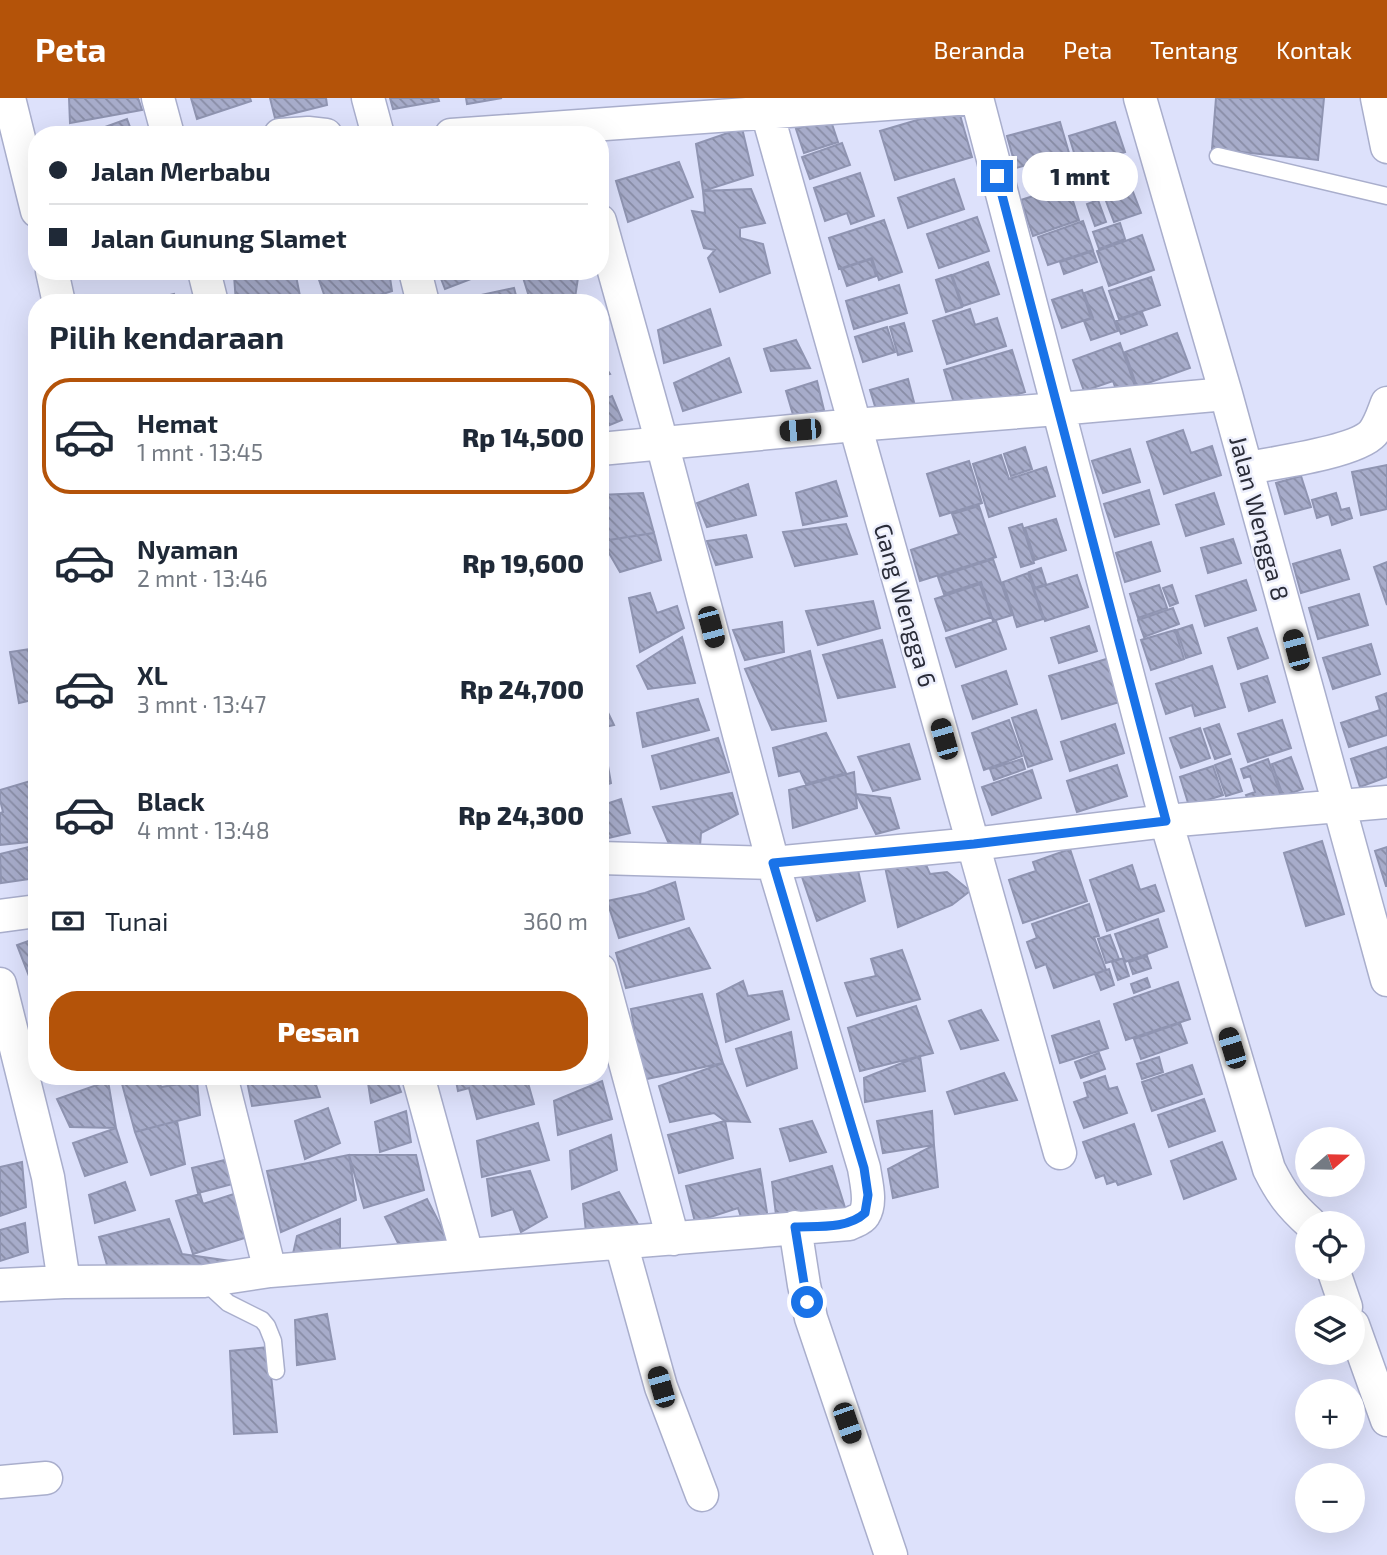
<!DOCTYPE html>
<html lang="id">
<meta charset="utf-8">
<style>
body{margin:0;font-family:"Exo 2",sans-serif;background:#f6f6f7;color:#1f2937;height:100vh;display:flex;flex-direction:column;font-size:26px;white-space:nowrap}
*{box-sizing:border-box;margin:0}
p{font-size:23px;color:#747a83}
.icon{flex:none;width:38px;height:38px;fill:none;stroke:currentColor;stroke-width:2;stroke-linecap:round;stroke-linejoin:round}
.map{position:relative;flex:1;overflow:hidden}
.panel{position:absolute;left:28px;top:196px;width:581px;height:791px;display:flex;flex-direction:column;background:#fff;border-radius:28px;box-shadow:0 7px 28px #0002}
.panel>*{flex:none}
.top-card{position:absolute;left:28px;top:28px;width:581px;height:154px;border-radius:28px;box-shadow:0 7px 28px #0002;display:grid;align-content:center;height:154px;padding:0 21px;background:#fff}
.needle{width:46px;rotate:70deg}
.controls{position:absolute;left:1295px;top:1029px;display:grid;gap:14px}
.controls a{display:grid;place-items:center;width:70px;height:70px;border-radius:50%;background:#fff;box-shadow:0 7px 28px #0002;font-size:35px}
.end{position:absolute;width:32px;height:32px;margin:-16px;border:9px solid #1a73e8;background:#fff;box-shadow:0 0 0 4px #fff}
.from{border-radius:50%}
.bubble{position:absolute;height:49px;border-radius:24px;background:#fff;box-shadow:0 7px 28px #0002;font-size:23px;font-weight:800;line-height:49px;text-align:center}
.car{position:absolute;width:21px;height:42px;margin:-21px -10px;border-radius:9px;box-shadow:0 0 5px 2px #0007;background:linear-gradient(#222 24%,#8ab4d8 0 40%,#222 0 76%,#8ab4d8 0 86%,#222 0)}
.top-card b{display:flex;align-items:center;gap:24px;height:66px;font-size:26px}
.top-card b+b{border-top:2px solid #e0e1e3}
.top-card i{width:18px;height:18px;background:#1f2937}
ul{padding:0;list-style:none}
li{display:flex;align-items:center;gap:21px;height:116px;margin:0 14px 10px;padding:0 7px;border:4px solid transparent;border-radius:28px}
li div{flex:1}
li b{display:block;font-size:26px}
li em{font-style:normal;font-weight:800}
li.active{border-color:#b45309}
li>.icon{width:63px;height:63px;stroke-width:1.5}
h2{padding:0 21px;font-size:32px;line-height:84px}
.pay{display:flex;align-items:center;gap:18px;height:77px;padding:0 21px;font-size:26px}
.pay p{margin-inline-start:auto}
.button{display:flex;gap:14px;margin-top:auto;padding:14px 21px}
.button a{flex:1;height:80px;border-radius:28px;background:#b45309;color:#fff;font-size:28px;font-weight:800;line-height:80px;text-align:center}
header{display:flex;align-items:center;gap:42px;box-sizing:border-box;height:98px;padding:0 35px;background:#b45309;color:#fff}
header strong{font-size:33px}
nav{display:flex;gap:38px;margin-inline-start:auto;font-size:24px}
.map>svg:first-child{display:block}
.building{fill:url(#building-back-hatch);stroke:#8f94b1;stroke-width:2}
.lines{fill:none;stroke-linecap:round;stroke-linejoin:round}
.service-casing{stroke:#a9aecc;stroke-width:19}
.minor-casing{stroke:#a9aecc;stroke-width:35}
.service{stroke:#fff;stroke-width:16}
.minor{stroke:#fff;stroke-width:32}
.route{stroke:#1a73e8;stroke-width:9}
.labels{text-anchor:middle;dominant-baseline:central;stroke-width:5;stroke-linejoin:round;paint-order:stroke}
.street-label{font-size:24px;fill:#2b2d39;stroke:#edeffc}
</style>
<header>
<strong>Peta</strong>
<nav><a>Beranda</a><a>Peta</a><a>Tentang</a><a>Kontak</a></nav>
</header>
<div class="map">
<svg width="1387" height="1457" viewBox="0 0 1387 1457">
<defs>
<pattern id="building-back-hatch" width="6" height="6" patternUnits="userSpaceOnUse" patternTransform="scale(1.75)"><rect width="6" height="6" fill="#a7acca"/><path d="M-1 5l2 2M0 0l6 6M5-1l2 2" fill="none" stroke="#888ca5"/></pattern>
</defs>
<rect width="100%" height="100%" fill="#dde1fb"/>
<path class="building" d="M69,0h69l4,12 -72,13z
M191,0h59l1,3 -54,18z
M270,0h56l1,7 -52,13z
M390,0h48l1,3 -46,8z
M466,0h36l-35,6z
M1216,0h108l-6,62 -106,-11z
M958,10l14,49 -77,23 -15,-49z
M830,20l8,24 -34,11 -8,-24z
M127,21l6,16h-50z
M1060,24l9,31 -53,15 -9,-32z
M1115,24l10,30 -47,14 -9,-30z
M742,30l11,47 -50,16 -7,-47z
M842,45l8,22 -40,14 -8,-22z
M679,64l14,35 -65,25 -12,-41z
M1100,66l8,26 -25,8 -8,-26z
M860,75l14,43 -23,8 -4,-11 -22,8 -11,-33z
M954,81l10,30 -56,19 -10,-30z
M1130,86l11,29 -27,9 -11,-29z
M1068,87l11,35 -46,16 -12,-36z
M751,91l14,34 -25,5v10l23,6 7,29 -50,19 -12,-34 7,-8 -11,-2 -12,-37 13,2 -2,-22z
M1098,102l8,22 -11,4 -8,-22z
M977,119l12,34 -50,17 -12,-34z
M884,122l18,52 -23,8 -7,-22 -33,11 -10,-31z
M1083,123l10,29 -45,15 -10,-28z
M1120,125l5,16 -26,10 -6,-17z
M1142,137l12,35 -45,16 -12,-35z
M1093,153l4,11 -33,12 -4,-12z
M871,161l5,17 -29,10 -6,-17z
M988,164l11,32 -36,12 -11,-31z
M247,173h48l5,25 -27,7h-37l-2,-28z
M316,173h73l3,20 -37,12h-28z
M438,173h51v1l-44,17z
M521,173h58l-4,27 -20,5h-24z
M951,177l11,32 -16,5 -10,-32z
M1151,179l9,28 -41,14 -10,-28z
M899,187l8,28 -53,16 -8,-28z
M1102,189l16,44 -27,9 -7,-19 9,-3 -9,-25z
M514,190l4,15h-65v-2z
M1082,192l9,28 -29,10 -10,-28z
M174,196l2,9h-38z
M710,211l11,36 -57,18 -6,-33z
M970,211l5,16 22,-7 9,28 -59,18 -14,-43z
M1142,214l5,13 -26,9 -5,-13z
M904,225l8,28 -14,4 -8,-28z
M887,229l8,25 -32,10 -8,-25z
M1177,235l13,35 -53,19 -12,-35z
M796,242l14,28 -39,3 -7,-22z
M1120,245l17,49 -18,6 -6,-17 -29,10 -11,-31z
M1012,252l13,42 -68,21 -13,-43z
M729,260l12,34 -58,19 -9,-28z
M600,261l10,15 -10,3z
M908,281l7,27 -37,10 -8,-26z
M817,283l7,29 -30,8 -8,-27z
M612,298l10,24 -22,9v-28z
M1183,332l8,23 21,-7 9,29 -57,19 -17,-52z
M1025,349l7,22 -21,7 -7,-22z
M1130,351l10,33 -37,11 -11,-32z
M1001,357l8,24 37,-12 9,29 -66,21 -16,-53z
M969,363l13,42 -42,13 -13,-42z
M1387,367v44l-26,6 -9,-43z
M1301,378l10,31 -26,7 -9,-31z
M836,383l11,35 -44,9 -7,-32z
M748,386l8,31 -49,12 -10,-24z
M1149,392l10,34 -44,13 -11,-33z
M643,395l11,40 -52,8 -2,-9v-37z
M1214,395l10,31 -38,12 -10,-31z
M1336,395l5,17 8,-2 3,10 -20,7 -3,-11 -12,4 -5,-18z
M979,408l17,51 -76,24 -9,-31 48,-16 -7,-20z
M1056,421l10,31 -31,10 -10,-32z
M846,426l11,30 -62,12 -12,-34z
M1022,426l12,39 -13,4 -12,-39z
M654,435l7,27 -41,12 -18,-31z
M746,437l6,22 -36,8 -9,-24z
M1233,441l8,24 -33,10 -7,-25z
M1151,444l9,29 -35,11 -9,-29z
M1340,452l9,29 -48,14 -8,-29z
M993,461l19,56 -19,6 -12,-39 -37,12 -6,-17z
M1387,464v43l-13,-38z
M1041,470l5,16 -11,4 -6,-16z
M1028,475l15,46 -26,8 -14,-45z
M1077,477l11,32 -43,14 -11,-32z
M1246,482l10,30 -51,16 -9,-30z
M980,486l11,33 -45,14 -11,-32z
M1159,487l8,23 -29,10 -8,-24z
M1172,487l6,18 -8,3 -7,-18z
M650,495l7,20 20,-7 7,22 -44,24 -11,-54z
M1359,496l9,31 -50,14 -9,-31z
M873,503l7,27 -62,17 -12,-34z
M1173,510l6,16 -35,13 -6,-17z
M996,523l10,28 -50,18 -10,-29z
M782,524l2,30 -39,8 -12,-30z
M1192,527l9,28 -15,5 -9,-28z
M1089,528l8,25 -38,12 -8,-25z
M1257,530l11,30 -30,11 -10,-31z
M1175,532l9,29 -33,11 -10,-30z
M682,539l13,46 -47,6 -11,-23z
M882,542l13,47 -57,11 -15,-43z
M1371,546l9,30 -47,15 -10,-31z
M37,550v51l-18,4 -9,-51z
M810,553l16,70 -54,9 -27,-61z
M1113,559l13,43 -64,19 -13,-43z
M1212,568l13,41 -30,9 -3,-11 -26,9 -10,-30z
M1006,573l11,33 -44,15 -11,-33z
M1267,578l8,26 -26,9 -8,-27z
M1387,595v42l-38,12 -8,-24 39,-13 -4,-13z
M601,600l13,27 -14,3v-29z
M698,601l11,31 -66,17 -6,-34z
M1036,612l16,49 -24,8 -16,-49z
M1009,622l13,36 -38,14 -12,-37z
M1282,622l9,28 -43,14 -10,-28z
M1115,626l9,29 -54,18 -9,-29z
M1219,626l11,30 -15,5 -11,-30z
M1200,630l10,30 -29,10 -11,-30z
M826,635l20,40 -40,11 -6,-13 -21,5 -6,-28z
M718,640l11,34 -68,17 -9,-33z
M909,646l11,35 -47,12 -15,-34z
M1387,649v30l-27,10 -9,-28z
M605,651l6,34 -11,4v-37z
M1291,659l12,32 -20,7 -11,-32z
M1022,661l3,10 -31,11 -4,-11z
M1231,661l11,32 -16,5 -11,-31z
M1268,661l14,40 -30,10 -6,-14 9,-3 -5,-16 -6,2 -3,-9z
M1117,667l10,31 -50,16 -10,-31z
M1213,668l10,29 -34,11 -9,-29z
M1032,672l9,28 -49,17 -10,-28z
M854,674l3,36 -64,20 -4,-38z
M37,681v62l-37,4v-32l3,-1 -3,-12v-10z
M732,695l6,21 -37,19 -1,13 -28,5 -19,-44z
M856,696l34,4 9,30 -23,6z
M621,701l9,34 -30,7v-34z
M1322,743l22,73 -38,12 -22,-73z
M37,747v33l-36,5 -1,-29z
M1387,749v39h-1l-11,-35z
M1070,751l17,52 -64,22 -14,-43 27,-9 -3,-9z
M922,758l8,18 17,-2 23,19 -18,14 -54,22 -14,-65z
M1132,767l8,25 15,-5 9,26 -57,20 -17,-51z
M857,768l8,35 -48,20 -15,-44z
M675,784l9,37 -65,19 -12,-37 38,-8z
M1089,806l10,32 -5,1 12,33 -52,18 -8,-24 -10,4 -9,-26 10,-4 -5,-14z
M1158,821l9,28 -42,15 -10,-28z
M689,830l21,40 -84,20 -10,-35z
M1110,837l9,24 -13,4 -8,-24z
M37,840v36l-8,2 -12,-31z
M902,852l18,49 -63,17 -12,-33 31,-7 -5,-17z
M1147,858l4,12 -18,6 -4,-12z
M1123,860l6,18 -11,4 -6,-18z
M1109,871l5,16 -13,5 -6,-16z
M1147,880l3,9 -16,6 -3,-9z
M743,883l5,15 34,-5 7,28 -63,23 -9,-48z
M1178,884l12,37 -64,21 -12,-36z
M702,896l21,69 -81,17 -11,-71z
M916,908l17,47 -73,18 -12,-43z
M981,912l17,30 -37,9 -12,-28z
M1099,923l9,27 -48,15 -8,-27z
M1180,925l7,20 -46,16 -7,-20z
M791,934l6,36 -50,18 -11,-37z
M1099,955l6,16 -24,9 -6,-16z
M920,958l5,35 -60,11 -1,-24z
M1159,959l4,15 -21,7 -5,-15z
M723,965l27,59 -25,-1 -11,-8 -44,9 -11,-36z
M1192,967l10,29 -50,17 -10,-29z
M1004,975l13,27 -62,14 -8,-22z
M48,978h22l-19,7z
M129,978h29l3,11 36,-6 3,34 -65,17 -14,-52z
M246,978h67l7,21 -68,9z
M367,978h28l6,16 -30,11z
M455,978h71l8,28 -57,15 -8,-31 -11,3z
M1105,978l4,13 8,-2 10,26 -43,15 -10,-26 14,-5 -4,-14z
M108,983l8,47 -46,-1 -13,-28z
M602,983l10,38 -54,16 -4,-34z
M1204,1001l11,32 -46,16 -11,-32z
M328,1010l12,35 -35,16 -10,-38z
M406,1013l5,31 -31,10 -5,-30z
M932,1013l2,34 -51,8 -6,-32z
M177,1023l8,43 -34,11 -16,-43z
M725,1023l8,37 -54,15 -11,-38z
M812,1023l14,31 -36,9 -10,-32z
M538,1025l11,37 -67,17 -5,-36z
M1134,1026l17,50 -33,11 -2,-4 -9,3 -3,-9 -8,3 -13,-36z
M116,1030l11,34 -42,14 -12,-33z
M611,1037l6,35 -45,19 -2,-38z
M1222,1044l14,37 -52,20 -13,-38z
M934,1047l4,42 -45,11 -5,-29z
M349,1057l7,45 -75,32 -14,-61z
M349,1057h67l8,35 -60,18z
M233,1060l7,24 -42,11 -6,-25z
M22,1064l4,45 -26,9v-49z
M832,1068l15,48 -70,9 -5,-41z
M760,1071l8,50 -25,4 -5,-15 -43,14 -9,-36z
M530,1073l17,46 -26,15 -8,-23 -21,7 -5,-37z
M125,1084l10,28 -40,13 -6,-28z
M240,1094l14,43 -61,19 -17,-53 24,-7 3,10z
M619,1094l20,34 -52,15 -4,-37z
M427,1101l26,51 -48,7 -20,-40z
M169,1121l13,35 63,9 -88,18 -5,-17 -41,15 -12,-42z
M340,1121v32l-50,16 7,-31z
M25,1125l3,29 -28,9v-31z
M327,1216l8,45 -38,6 -2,-45z
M268,1249l9,85 -43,2 -4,-83z"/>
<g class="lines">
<g class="service-casing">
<path id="service" d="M1218,58l169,40
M204,1183l24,22 34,17 5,6 6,15 3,30"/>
</g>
<g class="minor-casing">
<path id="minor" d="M9,0l28,113
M158,0l10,37
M368,0l10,37
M763,0l297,1055
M977,0l189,723 103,348c12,24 21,36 41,54
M1140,0l86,296 161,586
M1377,0l10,49
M280,37l28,-2 18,2
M451,37l520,-37
M52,173l7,32
M204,173l8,32
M415,173l8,32
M600,351l255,-24 203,-16 168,-15
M1247,370c28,-5 109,-16 126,-35 7,-9 10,-20 14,-30
M600,760l173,5 200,-19 193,-23 221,-19
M0,818l37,-5
M600,872l73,269
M0,886l48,193 16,105
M221,978l49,195
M418,978l49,178
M795,1129l9,58 7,33 80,237
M621,1145l40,144 41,108
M1333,1171l13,38
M0,1187l64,-3 140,-1 66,-10 579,-47c5,-3 12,-4 15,-9 8,-12 2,-33 0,-47l-91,-305 -111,-420 -62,-222
M1353,1227l34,95
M0,1384l46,-4"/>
</g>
<use href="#service" class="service"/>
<use href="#minor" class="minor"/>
</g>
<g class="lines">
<path class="route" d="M807,1204l-12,-75c23,-1 53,2 70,-14l3,-18 -4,-27 -91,-305 201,-19 192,-23 -169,-645"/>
</g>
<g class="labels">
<g class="street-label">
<text transform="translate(1260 420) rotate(75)">Jalan Wengga 8</text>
<text transform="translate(906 507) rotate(74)">Gang Wengga 6</text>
</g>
</g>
</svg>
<div class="controls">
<a><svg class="needle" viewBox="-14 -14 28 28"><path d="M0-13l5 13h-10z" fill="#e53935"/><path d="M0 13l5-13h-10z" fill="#747a83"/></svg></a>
<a><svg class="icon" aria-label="locate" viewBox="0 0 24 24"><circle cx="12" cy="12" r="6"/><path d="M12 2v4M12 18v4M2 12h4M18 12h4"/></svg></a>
<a><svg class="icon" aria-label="layers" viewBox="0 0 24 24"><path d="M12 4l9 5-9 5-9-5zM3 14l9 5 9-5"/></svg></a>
<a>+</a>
<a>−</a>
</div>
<i class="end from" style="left:807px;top:1204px"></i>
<i class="end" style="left:997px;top:78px"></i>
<div class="bubble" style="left:1022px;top:54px;width:116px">1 mnt</div>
<i class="car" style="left:800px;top:332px;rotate:265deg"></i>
<i class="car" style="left:711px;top:529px;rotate:165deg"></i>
<i class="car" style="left:1296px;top:552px;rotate:345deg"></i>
<i class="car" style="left:944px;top:641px;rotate:344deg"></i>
<i class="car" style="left:1232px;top:950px;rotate:343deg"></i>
<i class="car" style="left:661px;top:1289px;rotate:344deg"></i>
<i class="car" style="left:847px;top:1325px;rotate:161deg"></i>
<div class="top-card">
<b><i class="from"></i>Jalan Merbabu</b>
<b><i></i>Jalan Gunung Slamet</b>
</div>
<section class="panel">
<h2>Pilih kendaraan</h2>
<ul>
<li class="active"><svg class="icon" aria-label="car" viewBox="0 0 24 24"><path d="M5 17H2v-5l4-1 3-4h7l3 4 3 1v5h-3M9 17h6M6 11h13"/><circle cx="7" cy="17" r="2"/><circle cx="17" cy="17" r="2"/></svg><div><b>Hemat</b><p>1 mnt · 13:45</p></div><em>Rp 14,500</em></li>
<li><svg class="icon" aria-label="car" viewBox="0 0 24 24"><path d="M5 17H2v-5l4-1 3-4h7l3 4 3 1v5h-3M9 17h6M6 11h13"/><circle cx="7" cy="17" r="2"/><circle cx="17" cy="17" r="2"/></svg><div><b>Nyaman</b><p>2 mnt · 13:46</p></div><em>Rp 19,600</em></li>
<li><svg class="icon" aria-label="car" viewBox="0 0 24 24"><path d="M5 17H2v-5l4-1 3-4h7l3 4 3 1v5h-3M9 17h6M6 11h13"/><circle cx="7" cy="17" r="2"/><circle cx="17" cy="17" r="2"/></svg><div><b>XL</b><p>3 mnt · 13:47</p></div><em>Rp 24,700</em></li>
<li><svg class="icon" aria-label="car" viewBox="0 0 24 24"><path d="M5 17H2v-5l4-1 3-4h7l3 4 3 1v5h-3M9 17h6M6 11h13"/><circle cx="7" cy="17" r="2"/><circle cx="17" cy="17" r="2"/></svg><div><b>Black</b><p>4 mnt · 13:48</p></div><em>Rp 24,300</em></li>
</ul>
<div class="pay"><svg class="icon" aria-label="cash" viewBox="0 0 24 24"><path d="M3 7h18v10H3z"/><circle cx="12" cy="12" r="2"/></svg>Tunai<p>360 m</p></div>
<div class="button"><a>Pesan</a></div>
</section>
</div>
